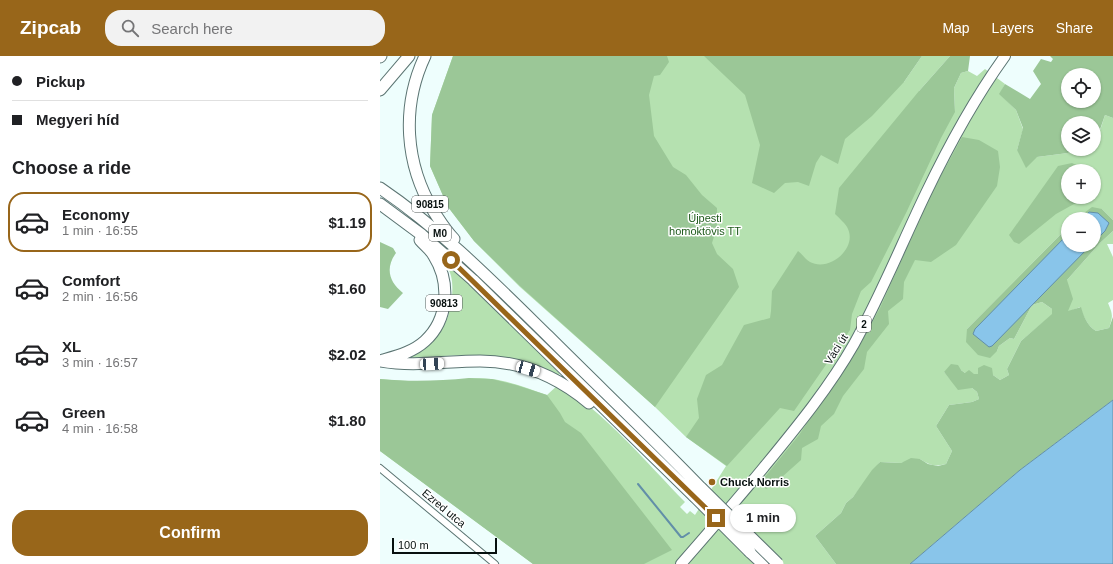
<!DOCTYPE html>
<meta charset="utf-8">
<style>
body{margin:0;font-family:Helvetica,sans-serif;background:#f2f2f2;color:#202124;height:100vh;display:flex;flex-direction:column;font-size:15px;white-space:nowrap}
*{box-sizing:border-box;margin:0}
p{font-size:13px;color:#757577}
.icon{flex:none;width:22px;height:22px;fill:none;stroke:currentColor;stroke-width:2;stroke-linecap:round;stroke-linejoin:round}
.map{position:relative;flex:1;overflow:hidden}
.details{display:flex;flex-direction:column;background:#fff;width:380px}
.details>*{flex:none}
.guide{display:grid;align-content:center;height:88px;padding:0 12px;background:#fff}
.fabs{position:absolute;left:681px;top:12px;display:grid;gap:8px}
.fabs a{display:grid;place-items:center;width:40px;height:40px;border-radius:50%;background:#fff;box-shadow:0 1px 3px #0004;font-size:20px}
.scale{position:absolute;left:12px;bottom:10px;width:105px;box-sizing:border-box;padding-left:4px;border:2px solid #07100f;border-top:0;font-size:11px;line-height:14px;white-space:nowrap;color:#07100f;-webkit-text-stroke:3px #fff;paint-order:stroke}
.end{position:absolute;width:18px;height:18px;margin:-9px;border:5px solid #98661a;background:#fff;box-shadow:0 0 0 2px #fff}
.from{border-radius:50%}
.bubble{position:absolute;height:28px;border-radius:14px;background:#fff;box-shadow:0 1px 3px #0004;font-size:13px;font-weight:600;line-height:28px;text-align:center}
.car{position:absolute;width:12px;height:24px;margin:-12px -6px;border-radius:5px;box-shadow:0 0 3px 1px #0007;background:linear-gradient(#fff 24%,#345 0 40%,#fff 0 76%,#345 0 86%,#fff 0)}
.guide b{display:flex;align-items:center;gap:14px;height:38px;font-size:15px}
.guide b+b{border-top:1px solid #e0e0e0}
.guide i{width:10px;height:10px;background:#202124}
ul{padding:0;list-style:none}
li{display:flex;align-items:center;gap:12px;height:60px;margin:0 8px 6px;padding:0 4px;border:2px solid transparent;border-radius:16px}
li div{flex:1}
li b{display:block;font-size:15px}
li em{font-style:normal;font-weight:600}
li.selected{border-color:#98661a}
li>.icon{width:36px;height:36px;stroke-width:1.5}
h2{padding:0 12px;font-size:18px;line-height:48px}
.action{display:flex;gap:8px;margin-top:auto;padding:8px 12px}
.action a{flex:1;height:46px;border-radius:16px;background:#98661a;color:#fff;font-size:16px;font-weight:600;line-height:46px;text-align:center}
header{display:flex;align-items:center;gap:24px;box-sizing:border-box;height:56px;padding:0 20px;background:#98661a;color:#fff}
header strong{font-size:19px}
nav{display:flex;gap:22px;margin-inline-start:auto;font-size:14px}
.search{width:280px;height:36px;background:#f2f2f2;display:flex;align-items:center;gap:10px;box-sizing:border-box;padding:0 14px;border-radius:16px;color:#757577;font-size:15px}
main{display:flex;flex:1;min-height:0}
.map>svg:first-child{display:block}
.green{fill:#b5e1b0;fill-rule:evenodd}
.forest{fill:#9bc797;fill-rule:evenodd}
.water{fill:#89c5ea;stroke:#628fa8}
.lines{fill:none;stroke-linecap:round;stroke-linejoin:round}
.stream{stroke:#628fa8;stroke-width:2}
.minor-casing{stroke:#5b7472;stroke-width:8}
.primary-casing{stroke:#5b7472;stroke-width:12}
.trunk-casing{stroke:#5b7472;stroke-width:13}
.minor{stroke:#fff;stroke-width:6}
.primary{stroke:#fff;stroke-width:10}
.trunk{stroke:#fff;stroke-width:11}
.trunk-bridge-casing{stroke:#5b7472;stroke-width:13;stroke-linecap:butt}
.trunk-bridge{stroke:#fff;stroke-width:11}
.route{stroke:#98661a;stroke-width:5}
.poi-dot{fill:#98661a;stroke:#fff;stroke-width:1.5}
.labels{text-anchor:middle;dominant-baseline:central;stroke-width:3;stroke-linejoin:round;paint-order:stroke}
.shield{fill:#fff;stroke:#515857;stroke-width:1}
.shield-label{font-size:10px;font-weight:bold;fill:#07100f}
.park-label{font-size:11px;fill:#1e591b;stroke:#fff}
.street-label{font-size:11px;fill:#07100f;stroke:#fff}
.poi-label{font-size:11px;font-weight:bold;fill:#07100f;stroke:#fff;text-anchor:start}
</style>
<header>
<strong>Zipcab</strong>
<div class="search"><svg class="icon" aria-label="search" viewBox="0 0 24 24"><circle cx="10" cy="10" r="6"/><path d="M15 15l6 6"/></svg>Search here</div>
<nav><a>Map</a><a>Layers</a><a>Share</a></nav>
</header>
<main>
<section class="details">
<div class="guide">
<b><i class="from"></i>Pickup</b>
<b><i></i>Megyeri híd</b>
</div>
<h2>Choose a ride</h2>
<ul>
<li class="selected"><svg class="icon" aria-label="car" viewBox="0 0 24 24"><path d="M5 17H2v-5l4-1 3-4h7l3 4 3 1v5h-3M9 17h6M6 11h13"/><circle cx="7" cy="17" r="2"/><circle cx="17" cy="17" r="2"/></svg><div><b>Economy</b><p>1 min · 16:55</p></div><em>$1.19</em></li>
<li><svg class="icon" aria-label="car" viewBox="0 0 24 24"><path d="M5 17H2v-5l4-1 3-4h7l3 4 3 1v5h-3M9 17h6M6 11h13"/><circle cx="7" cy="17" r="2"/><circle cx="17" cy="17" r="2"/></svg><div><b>Comfort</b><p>2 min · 16:56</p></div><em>$1.60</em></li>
<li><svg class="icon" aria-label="car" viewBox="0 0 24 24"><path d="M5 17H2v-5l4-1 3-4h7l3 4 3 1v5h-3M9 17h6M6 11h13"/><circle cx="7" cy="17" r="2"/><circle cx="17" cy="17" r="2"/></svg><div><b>XL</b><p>3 min · 16:57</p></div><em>$2.02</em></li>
<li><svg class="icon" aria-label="car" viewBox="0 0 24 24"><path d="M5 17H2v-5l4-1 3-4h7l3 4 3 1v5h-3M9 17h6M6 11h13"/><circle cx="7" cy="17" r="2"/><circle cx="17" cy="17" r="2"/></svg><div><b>Green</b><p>4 min · 16:58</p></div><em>$1.80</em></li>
</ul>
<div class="action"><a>Confirm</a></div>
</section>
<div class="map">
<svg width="733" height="508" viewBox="0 0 733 508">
<rect width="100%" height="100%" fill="#eefefd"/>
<path class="green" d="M73,0h419l32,26 18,-26h28l-31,35 36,21 -1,-24 7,-15 7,-2 9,5 8,-7 20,15 -5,10 16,16 7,19 -6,21 20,7 31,-4 5,-4h21l11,-34 8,3v102l-11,-11 -21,6 -5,4h-8v8l-101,102 30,22 2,-5 11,-8 4,1 18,-34 10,-3 10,7 1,5 -32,27 -14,28 2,6 -9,5 -7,-5 -19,-1 -9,-1 -4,-3 -17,2 6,7 22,9 5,4 2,7 -7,3 -23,3 -13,21 16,25 -6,13c-11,3 -17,1 -26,-5l-19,4 -21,-1 -27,35 -7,6 -5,10 -26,23 21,28h-303l-153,-113v-72c21,2 43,3 65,2 15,-1 30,-4 46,-2 19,2 38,10 56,16l12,-11c47,30 87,78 126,118l-5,5 7,7 3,-3 5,4 31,-49 -40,-29 -31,-30 -135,-120 -46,-46 -26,-34 -18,-41 2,-51zM688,115h26v26h-26z
M733,175v13h-6l6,13v43l-5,3c5,12 5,13 1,25l-13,3c-9,-6 -12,-14 -16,-24l-12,5 -1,-32 33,-37z
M68,206l112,112 -2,1c-45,-27 -102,-19 -152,-17 10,-8 23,-16 33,-25 11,-11 16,-42 12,-57 -1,-4 -3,-8 -5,-12z"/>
<path class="forest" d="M73,0h214l2,6 -9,13 -6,1 -5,19 5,41 19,31 13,8 16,20 15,13v19l-5,16 5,11 16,15 6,18 -84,120 -135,-121 -46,-45 -26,-34 -18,-41 2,-51z
M324,0h218l-18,26 -32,34 -27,23 -7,25 -17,-9 -5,8 -7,23 -11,-4 -13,1 -11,10 -22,-10 8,-38 -15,-50z
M570,0h20l-2,15 -7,2 -7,15 1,24 -14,26 -35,75 -35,69 -10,9 -9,23 -2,16 -56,81 -14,-3 -53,58 -41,-29 13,-19 -2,-19 9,-24 16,-10 22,-40 26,-7 1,-7 1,-20 26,-40c4,3 7,8 12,11 19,10 47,-13 38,-33 -2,-5 -9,-11 -13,-15l4,-26 80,-97z
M670,0h63v62l-8,-3 -11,32v-24h-26v26h5l-5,4 -31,4 -11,11 -9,-18 6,-22 -7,-18 -17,-16 6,-10 25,15 11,-15 -8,-13 8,-12 10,3 2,-3zM688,19h26v26h-26z
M582,81l17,3 19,11 2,16 -3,19 -41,59 -25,17 -16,-2 -11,22 -1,17 -15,12 1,13 -22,28 -3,17 -21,27 -9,18 -13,12 -3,13 -16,9 -1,12 -28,25 -7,4 -6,-6 39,-48 59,-87 22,-40 51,-114z
M692,107l17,8h-21v26h16l-1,2 -27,15 -37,30 -5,-2 -5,-7 49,-69z
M712,151l10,2 11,11v11l-13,12 -33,37 6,19 -5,12 13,-4c3,10 6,18 15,24l13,-3 4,-11v83l-93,70 -110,94h-74l-21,-28 26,-23 5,-10 7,-6 19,-27 8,-8 21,1 10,-5 9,1 8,5 10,2 8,-2 6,-13 -16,-25 13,-21 23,-3 7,-3 -2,-7 -5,-4 -14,2 -14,-18 7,-8 7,1 3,5 4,3 4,-3 5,4h4v-6l6,-3 8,3 1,7 7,5 9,-5 -2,-6 14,-28 31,-27v-5l-10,-7 -10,3 -18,34 -4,-1 -11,8 -2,5 -7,7 -12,-3 -12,-13 1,-13 101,-102v18h26v-26h-18z
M0,186l13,6 3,5c-11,15 -7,29 7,40l-15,16 -8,-2z
M89,322l23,1 24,6 31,10 13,18 5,9 16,11 91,117 -28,14h-111l-153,-113v-72c30,3 59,2 89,-1z"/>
<path class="water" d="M709,156l9,1 11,10 -4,8 -11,11v-23h-11z
M688,178v11h23l-99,101 -3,1 -16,-13 2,-5z
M733,344v164h-203l110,-94z"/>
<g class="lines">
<path class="stream" d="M207,328h1
M258,428l43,53h2l6,-4"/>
<g class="minor-casing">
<path id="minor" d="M0,412l115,96"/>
</g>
<g class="primary-casing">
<path id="primary" d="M301,508c28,-32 56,-64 83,-97 32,-39 65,-79 90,-123 27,-49 48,-101 72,-151 23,-48 48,-94 79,-137"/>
</g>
<g class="trunk-casing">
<path id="trunk" d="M45,0c-24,51 -20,108 9,156 6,9 12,19 20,27
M0,1l1,-1
M0,34l29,-34
M0,132c62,42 115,96 168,148 51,51 103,100 153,152
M0,148l42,31 51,45 221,216
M3,304c14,-4 30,-8 42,-19 23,-21 26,-58 9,-85 -3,-6 -9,-10 -14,-16
M0,305c33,6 67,0 100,0 41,0 78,16 109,42
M370,496l13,12"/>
</g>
<use href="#minor" class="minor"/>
<use href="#primary" class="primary"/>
<use href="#trunk" class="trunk"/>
<g class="trunk-bridge-casing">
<path id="trunk-bridge" d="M321,432l77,76
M314,440l56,56"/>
</g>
<use href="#trunk-bridge" class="trunk-bridge"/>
</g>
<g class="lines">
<path class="route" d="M71,204l265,258"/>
</g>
<circle class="poi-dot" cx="332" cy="426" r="4"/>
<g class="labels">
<g class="shield">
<rect x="32" y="140" width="36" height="16" rx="3"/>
<rect x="49" y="169" width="22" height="16" rx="3"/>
<rect x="46" y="239" width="36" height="16" rx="3"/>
<rect x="477" y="260" width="14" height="16" rx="3"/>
</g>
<g class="shield-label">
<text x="50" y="148">90815</text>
<text x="60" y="177">M0</text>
<text x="64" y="247">90813</text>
<text x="484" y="268">2</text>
</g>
<g class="park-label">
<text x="325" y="162">Újpesti<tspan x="325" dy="13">homoktövis TT</tspan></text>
</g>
<g class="street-label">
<text transform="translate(456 293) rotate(-58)">Váci út</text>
<text transform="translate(64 452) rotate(40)">Ezred utca</text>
</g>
<g class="poi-label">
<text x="340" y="426">Chuck Norris</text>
</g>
</g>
</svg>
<div class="fabs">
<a><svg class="icon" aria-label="locate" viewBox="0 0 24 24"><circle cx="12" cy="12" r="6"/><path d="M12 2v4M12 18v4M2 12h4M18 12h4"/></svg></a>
<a><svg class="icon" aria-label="layers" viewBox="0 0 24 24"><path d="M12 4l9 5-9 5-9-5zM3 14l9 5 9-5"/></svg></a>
<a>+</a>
<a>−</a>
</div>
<div class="scale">100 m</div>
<i class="end from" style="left:71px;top:204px"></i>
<i class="end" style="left:336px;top:462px"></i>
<div class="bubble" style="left:350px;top:448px;width:66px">1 min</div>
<i class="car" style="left:52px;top:308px;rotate:87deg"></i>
<i class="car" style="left:148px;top:313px;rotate:106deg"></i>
</div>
</main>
